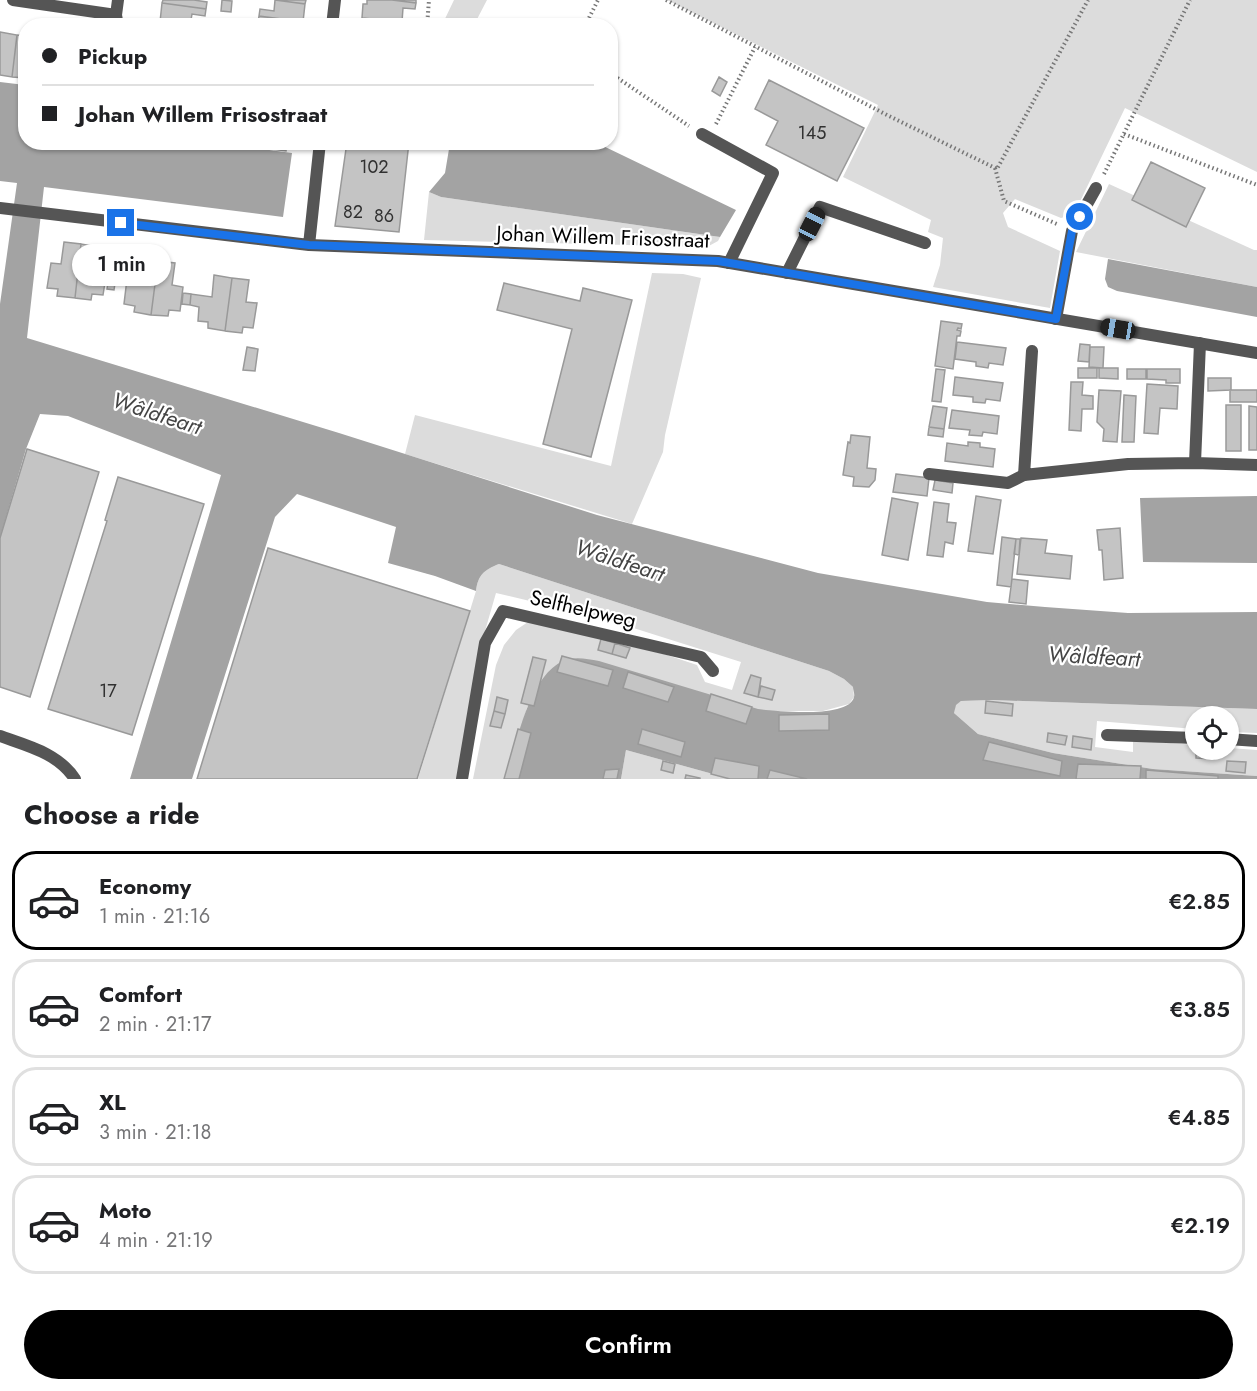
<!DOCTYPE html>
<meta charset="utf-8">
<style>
body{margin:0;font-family:Jost,sans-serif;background:#f6f6f6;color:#202124;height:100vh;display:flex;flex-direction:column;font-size:22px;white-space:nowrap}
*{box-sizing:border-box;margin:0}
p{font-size:20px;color:#757577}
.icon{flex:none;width:33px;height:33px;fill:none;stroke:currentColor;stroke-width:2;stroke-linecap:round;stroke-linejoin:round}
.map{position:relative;height:779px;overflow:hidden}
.panel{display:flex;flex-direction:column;background:#fff;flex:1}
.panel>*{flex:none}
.guide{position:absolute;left:18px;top:18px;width:600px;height:132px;border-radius:24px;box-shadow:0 2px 4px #0004;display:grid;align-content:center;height:132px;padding:0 24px;background:#fff}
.fabs{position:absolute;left:1185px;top:706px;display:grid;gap:12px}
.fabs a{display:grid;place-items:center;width:54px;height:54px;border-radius:50%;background:#fff;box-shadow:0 2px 4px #0004;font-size:30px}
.end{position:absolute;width:27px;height:27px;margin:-14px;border:8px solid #1a73e8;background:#fff;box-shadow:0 0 0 3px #fff}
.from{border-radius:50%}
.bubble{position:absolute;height:42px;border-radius:21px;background:#fff;box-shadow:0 2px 4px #0004;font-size:20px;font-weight:600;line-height:42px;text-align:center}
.car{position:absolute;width:18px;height:36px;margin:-18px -9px;border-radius:8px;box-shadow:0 0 4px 2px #0007;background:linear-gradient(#222 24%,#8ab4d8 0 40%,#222 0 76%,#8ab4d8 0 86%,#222 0)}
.guide b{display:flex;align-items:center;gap:21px;height:57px;font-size:22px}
.guide b+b{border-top:2px solid #e0e0e0}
.guide i{width:15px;height:15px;background:#202124}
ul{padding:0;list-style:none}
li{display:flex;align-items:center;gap:18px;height:99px;margin:0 12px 9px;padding:0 12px;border:3px solid #e0e0e0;border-radius:24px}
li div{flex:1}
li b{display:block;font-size:22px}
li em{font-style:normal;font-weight:600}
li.current{border-color:#000}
li>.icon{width:54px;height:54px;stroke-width:1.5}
h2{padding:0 24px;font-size:27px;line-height:72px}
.action{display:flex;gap:12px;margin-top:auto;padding:12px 24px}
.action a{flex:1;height:69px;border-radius:36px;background:#000;color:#fff;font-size:24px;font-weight:600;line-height:69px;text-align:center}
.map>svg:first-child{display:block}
.green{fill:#dcdcdc}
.water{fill:#a3a3a3}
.building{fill:#c4c4c4;stroke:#999;stroke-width:1.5}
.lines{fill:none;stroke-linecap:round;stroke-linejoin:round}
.path{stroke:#777;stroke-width:4;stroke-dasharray:1.5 3;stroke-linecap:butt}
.service{stroke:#555;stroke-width:12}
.minor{stroke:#555;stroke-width:12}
.route{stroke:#1a73e8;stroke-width:8}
.labels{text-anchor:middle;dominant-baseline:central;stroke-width:4.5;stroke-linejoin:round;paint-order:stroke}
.number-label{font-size:18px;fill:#313131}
.street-label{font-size:21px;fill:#000;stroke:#fff}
.water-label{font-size:22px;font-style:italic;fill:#444;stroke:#fff}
</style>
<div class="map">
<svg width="1257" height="779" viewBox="0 0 1257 779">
<rect width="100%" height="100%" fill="#fff"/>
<path class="green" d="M454,0h33l-13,25h-32z
M667,0h590v172l-132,-64 -51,106 -13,4 -46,-19 -12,14 5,14 52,24 -10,57 -117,-21 7,-22 3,-27 -15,-6 3,-12 -88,-43 35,-72z
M1109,184l145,66h3v37l-181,-35z
M429,192l12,5 279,40 -2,4 -11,6 -283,-7z
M652,273l31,1 18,4 -36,157 -2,17 -31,72 -227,-70 10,-39 196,51z
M499,564l330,107 15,8 9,8 1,10 -5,7 -26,7h-49l-236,-25 -11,22 -21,71h-33l23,-114 8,-20 12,-15 12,-8 136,32 33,11 8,17 27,8 9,-28 -136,-43 -109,-26 -11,38 -28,148h-39l58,-188c2,-16 8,-21 23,-27z
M991,700l266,9v24l-28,-1 -1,-15h-32l-1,12 -98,-8 -2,26 38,5v-12l62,5 1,5h32l1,-2 28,2v26l-104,-7 -100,-16 -75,-19 -24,-21 1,-8 6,-4z
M626,750l105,29h-110z"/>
<path class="water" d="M0,82l25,3 1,57h181l85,11 -9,64 -239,-30 -17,151 312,95 258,82 221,58 169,29 58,5 83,6 129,-1v97l-266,-9 -30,1 -5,4 -2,8 24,21 75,19 100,16 104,7v3h-526l-105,-29 -5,29h-115c10,-34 22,-102 57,-118 12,-5 24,-2 36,0l159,48c17,2 91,10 96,-12 1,-3 -1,-7 -1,-10l-9,-8 -15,-8 -330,-107c-15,6 -21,11 -23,27l-41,-15 -47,-13 8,-36 -99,-33 -22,23 -83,262h-62l91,-304 -153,-59 -28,-2 -14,35 -26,89v-234l17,-121 -17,-2z
M450,143h147l139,67 -16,27 -279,-40 -12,-5 16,-19z
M1108,259l149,28v30l-140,-26 -9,-4 -3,-8z
M1257,496v67l-114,-1 -3,-64z"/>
<path class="building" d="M163,0h31l13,2 -1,7 -44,-6z
M222,0l10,1 -1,11 -10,-1z
M275,0l30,4 -2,18 -44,-6 1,-7 14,2z
M276,0h30l-1,4z
M367,0h25l24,3 -1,6 -12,-1 -1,14 -40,-4 1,-14h4z
M392,0h24v3z
M162,3l44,6 -1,7 -13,-2 -2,12 -30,-4z
M259,16l44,6 -1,4h-30l-14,-3z
M362,18l40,4v4h-41z
M0,32l17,3 -5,42 -12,-2z
M17,35l9,1v42l-14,-1z
M719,77l8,5 -7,14 -8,-5z
M769,80l95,48 -27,53 -71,-36 12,-24 -23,-12z
M225,142h21l-1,4z
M246,142h20l-1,6 -20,-2z
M266,142h21l-1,9 -21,-3z
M347,142h62l-10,90 -64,-6z
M1151,162l54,26 -19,39 -54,-27z
M64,242l17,2 -6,54 -18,-2 1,-7 -11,-1 4,-25 10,1z
M81,244l17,3 -2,22 11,1 -4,25 -11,-1 -1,6 -16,-2z
M141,259l17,2 -7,54 -17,-3 1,-6 -11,-2 3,-25 11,2z
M158,261l17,2 -3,22 11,2 -3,24 -11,-1 -1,6 -17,-1z
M214,275l18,3 -7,53 -17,-3v-6l-10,-1 1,-14 -9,-2 1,-11 21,3z
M109,276l7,1 -2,13 -7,-1z
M232,278l17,2 -3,22 11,1 -4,25 -10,-1 -1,6 -17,-2z
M504,283l76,18 3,-13 49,12 -41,157 -48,-13 29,-115 -75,-19z
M183,293l8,1 -1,11 -8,-1z
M941,321l21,3 -1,5 -3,-1 -1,2 4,1 -1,5h-3l-4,33 -18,-3z
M957,342l49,6 -3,17 -14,-2 -1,5 -12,-2v-4l-21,-3z
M1080,344l10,1 -1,17 -11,-1z
M247,347l11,2 -3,22 -12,-1z
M1090,347h14l-1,21 -14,-1z
M1078,368h19v10h-19z
M1099,368h19v11l-19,-1z
M936,369l9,1 -4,32 -9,-1z
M1127,369h19v10h-19z
M1147,369h33v14h-14v-3l-19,-1z
M955,377l48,6 -3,18 -14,-2 -1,4 -12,-1v-5l-20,-2z
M1208,378h23v12l-23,1z
M1071,382h12l-1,13 11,1v13h-11l-1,22 -12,-1z
M1147,384l31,2 -1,23 -17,-1 -2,26 -14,-1z
M1099,390l22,1 -4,51 -14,-1 1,-12 -7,-7z
M1230,390h27v12h-27z
M1124,395l12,1 -2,46h-12z
M1226,405h15v46h-15z
M933,406l14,2 -3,21 -15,-2z
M1249,406l8,1v43h-8z
M952,410l47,6 -2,18 -14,-2 -1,4 -13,-1 1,-5 -21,-2z
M929,427l15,2 -1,8 -15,-2z
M851,435l19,2 -3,31 9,1 -1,11 -6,7 -16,-1 1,-9 -11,-2 5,-33 2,1z
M968,442l12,1v4l15,2 -2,18 -48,-6 2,-18 21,3z
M27,449l72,23 -69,225 -30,-10v-149z
M896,474l33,4 -2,18 -34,-4z
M118,477l86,27 -72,231 -84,-26 59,-188 -2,-1z
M935,480l18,3 -1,10 -19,-3z
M976,496l25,4 -8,54 -25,-3z
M892,498l26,5 -10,57 -26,-5z
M934,502l15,2 -2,18 9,1 -3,21 -8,-2 -2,15 -16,-2z
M1120,528l3,50 -19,2 -2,-30h-3l-2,-20z
M1002,537l14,2 -5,48 -14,-2z
M1021,538l26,2 -2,13 27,3 -2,23 -53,-5z
M1016,539h4l-1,16 -5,-1z
M268,548l202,63 -53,168h-220z
M1012,579l16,2 -2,23 -17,-2z
M601,639l14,4 -3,11 -14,-4z
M615,643l15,5 -4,10 -14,-4z
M562,656l51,14 -5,16 -51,-14z
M533,657l13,3 -12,46 -13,-3z
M628,672l46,15 -6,15 -45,-14z
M751,675l10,3 -3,19 -14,-4z
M761,686l14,4 -3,10 -14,-3z
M711,694l41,13 -6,17 -40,-13z
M497,697l11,3 -3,14 -11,-3z
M986,701l27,3 -1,12 -27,-3z
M494,711l11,3 -4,14 -11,-2z
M829,714v16l-50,1v-16z
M518,729l13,4 -12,46h-15z
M642,729l43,13 -4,15 -43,-13z
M1048,733l19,3 -2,9 -18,-3z
M1073,736l19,3 -1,11 -19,-3z
M989,742l73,19 -2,15 -77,-16z
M1196,750h19l-1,9 -18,-1z
M715,758l44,8 -1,13h-28l-19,-5z
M663,761l12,3 -2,9 -12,-3z
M1227,761l19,1 -1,11 -19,-2z
M1078,764l63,2 -1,13h-64z
M619,769l-2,10h-14l2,-9z
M770,770l37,9h-40z
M1146,770l72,6v3h-72z
M686,775l14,3v1h-15z"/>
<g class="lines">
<path class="path" d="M666,0l221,115 110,54 91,-169
M427,26l2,-26
M585,26l13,-26
M610,73l79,53
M716,124l39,-77
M1124,134l133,51
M995,168l9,33 53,23
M1104,174l86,-174"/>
<path class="service" d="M702,134l71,39 -44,90
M787,273l33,-66 105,36
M1056,319l16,-88 24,-43
M929,474l79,9 16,-8"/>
<path class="minor" d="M13,0l103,15
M118,26l-2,-11 2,-15
M332,26l3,-26
M0,208l309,37 409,16 539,92
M309,245l11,-103
M1032,351l-8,124 104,-11 67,-1 62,2
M1195,463l5,-120
M1107,735l89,3
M0,736c28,10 58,17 75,43
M1228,739l29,2
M462,779l23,-136 18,-32 198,46 12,14"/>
</g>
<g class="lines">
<path class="route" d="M121,223l188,22 409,16 338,58 16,-88 8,-14"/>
</g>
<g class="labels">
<g class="number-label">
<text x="812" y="133">145</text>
<text x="374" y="167">102</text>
<text x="353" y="212">82</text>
<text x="384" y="216">86</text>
<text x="108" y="691">17</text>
</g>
<g class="street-label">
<text transform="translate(603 237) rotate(2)">Johan Willem Frisostraat</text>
<text transform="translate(583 609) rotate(13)">Selfhelpweg</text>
</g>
<g class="water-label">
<text transform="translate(157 413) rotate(18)">Wâldfeart</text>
<text transform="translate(620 560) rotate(18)">Wâldfeart</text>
<text transform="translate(1094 656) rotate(3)">Wâldfeart</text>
</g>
</g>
</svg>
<div class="fabs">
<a><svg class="icon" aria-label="locate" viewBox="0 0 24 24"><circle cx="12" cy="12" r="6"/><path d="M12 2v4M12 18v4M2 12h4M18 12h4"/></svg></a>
</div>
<i class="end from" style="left:1080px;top:217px"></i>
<i class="end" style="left:121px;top:223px"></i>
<div class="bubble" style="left:72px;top:244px;width:99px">1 min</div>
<i class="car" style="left:812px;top:224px;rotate:27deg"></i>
<i class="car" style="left:1118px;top:329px;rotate:280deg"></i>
<div class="guide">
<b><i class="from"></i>Pickup</b>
<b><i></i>Johan Willem Frisostraat</b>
</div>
</div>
<section class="panel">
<h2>Choose a ride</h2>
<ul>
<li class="current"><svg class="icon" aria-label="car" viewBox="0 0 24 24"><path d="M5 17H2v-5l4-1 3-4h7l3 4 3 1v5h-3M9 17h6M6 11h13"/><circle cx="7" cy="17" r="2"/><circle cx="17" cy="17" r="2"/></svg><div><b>Economy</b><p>1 min · 21:16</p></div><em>€2.85</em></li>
<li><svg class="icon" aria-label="car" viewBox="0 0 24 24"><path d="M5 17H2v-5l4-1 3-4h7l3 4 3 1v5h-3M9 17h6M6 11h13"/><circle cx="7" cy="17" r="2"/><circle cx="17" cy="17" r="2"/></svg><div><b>Comfort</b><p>2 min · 21:17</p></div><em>€3.85</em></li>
<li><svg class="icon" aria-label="car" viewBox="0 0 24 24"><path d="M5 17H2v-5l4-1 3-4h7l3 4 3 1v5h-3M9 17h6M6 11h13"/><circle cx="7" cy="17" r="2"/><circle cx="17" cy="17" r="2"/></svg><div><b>XL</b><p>3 min · 21:18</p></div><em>€4.85</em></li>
<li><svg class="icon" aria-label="car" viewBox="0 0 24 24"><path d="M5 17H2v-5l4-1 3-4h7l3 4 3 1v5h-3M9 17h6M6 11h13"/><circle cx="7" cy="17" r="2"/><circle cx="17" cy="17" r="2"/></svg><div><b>Moto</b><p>4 min · 21:19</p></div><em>€2.19</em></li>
</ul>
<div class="action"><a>Confirm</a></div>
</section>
